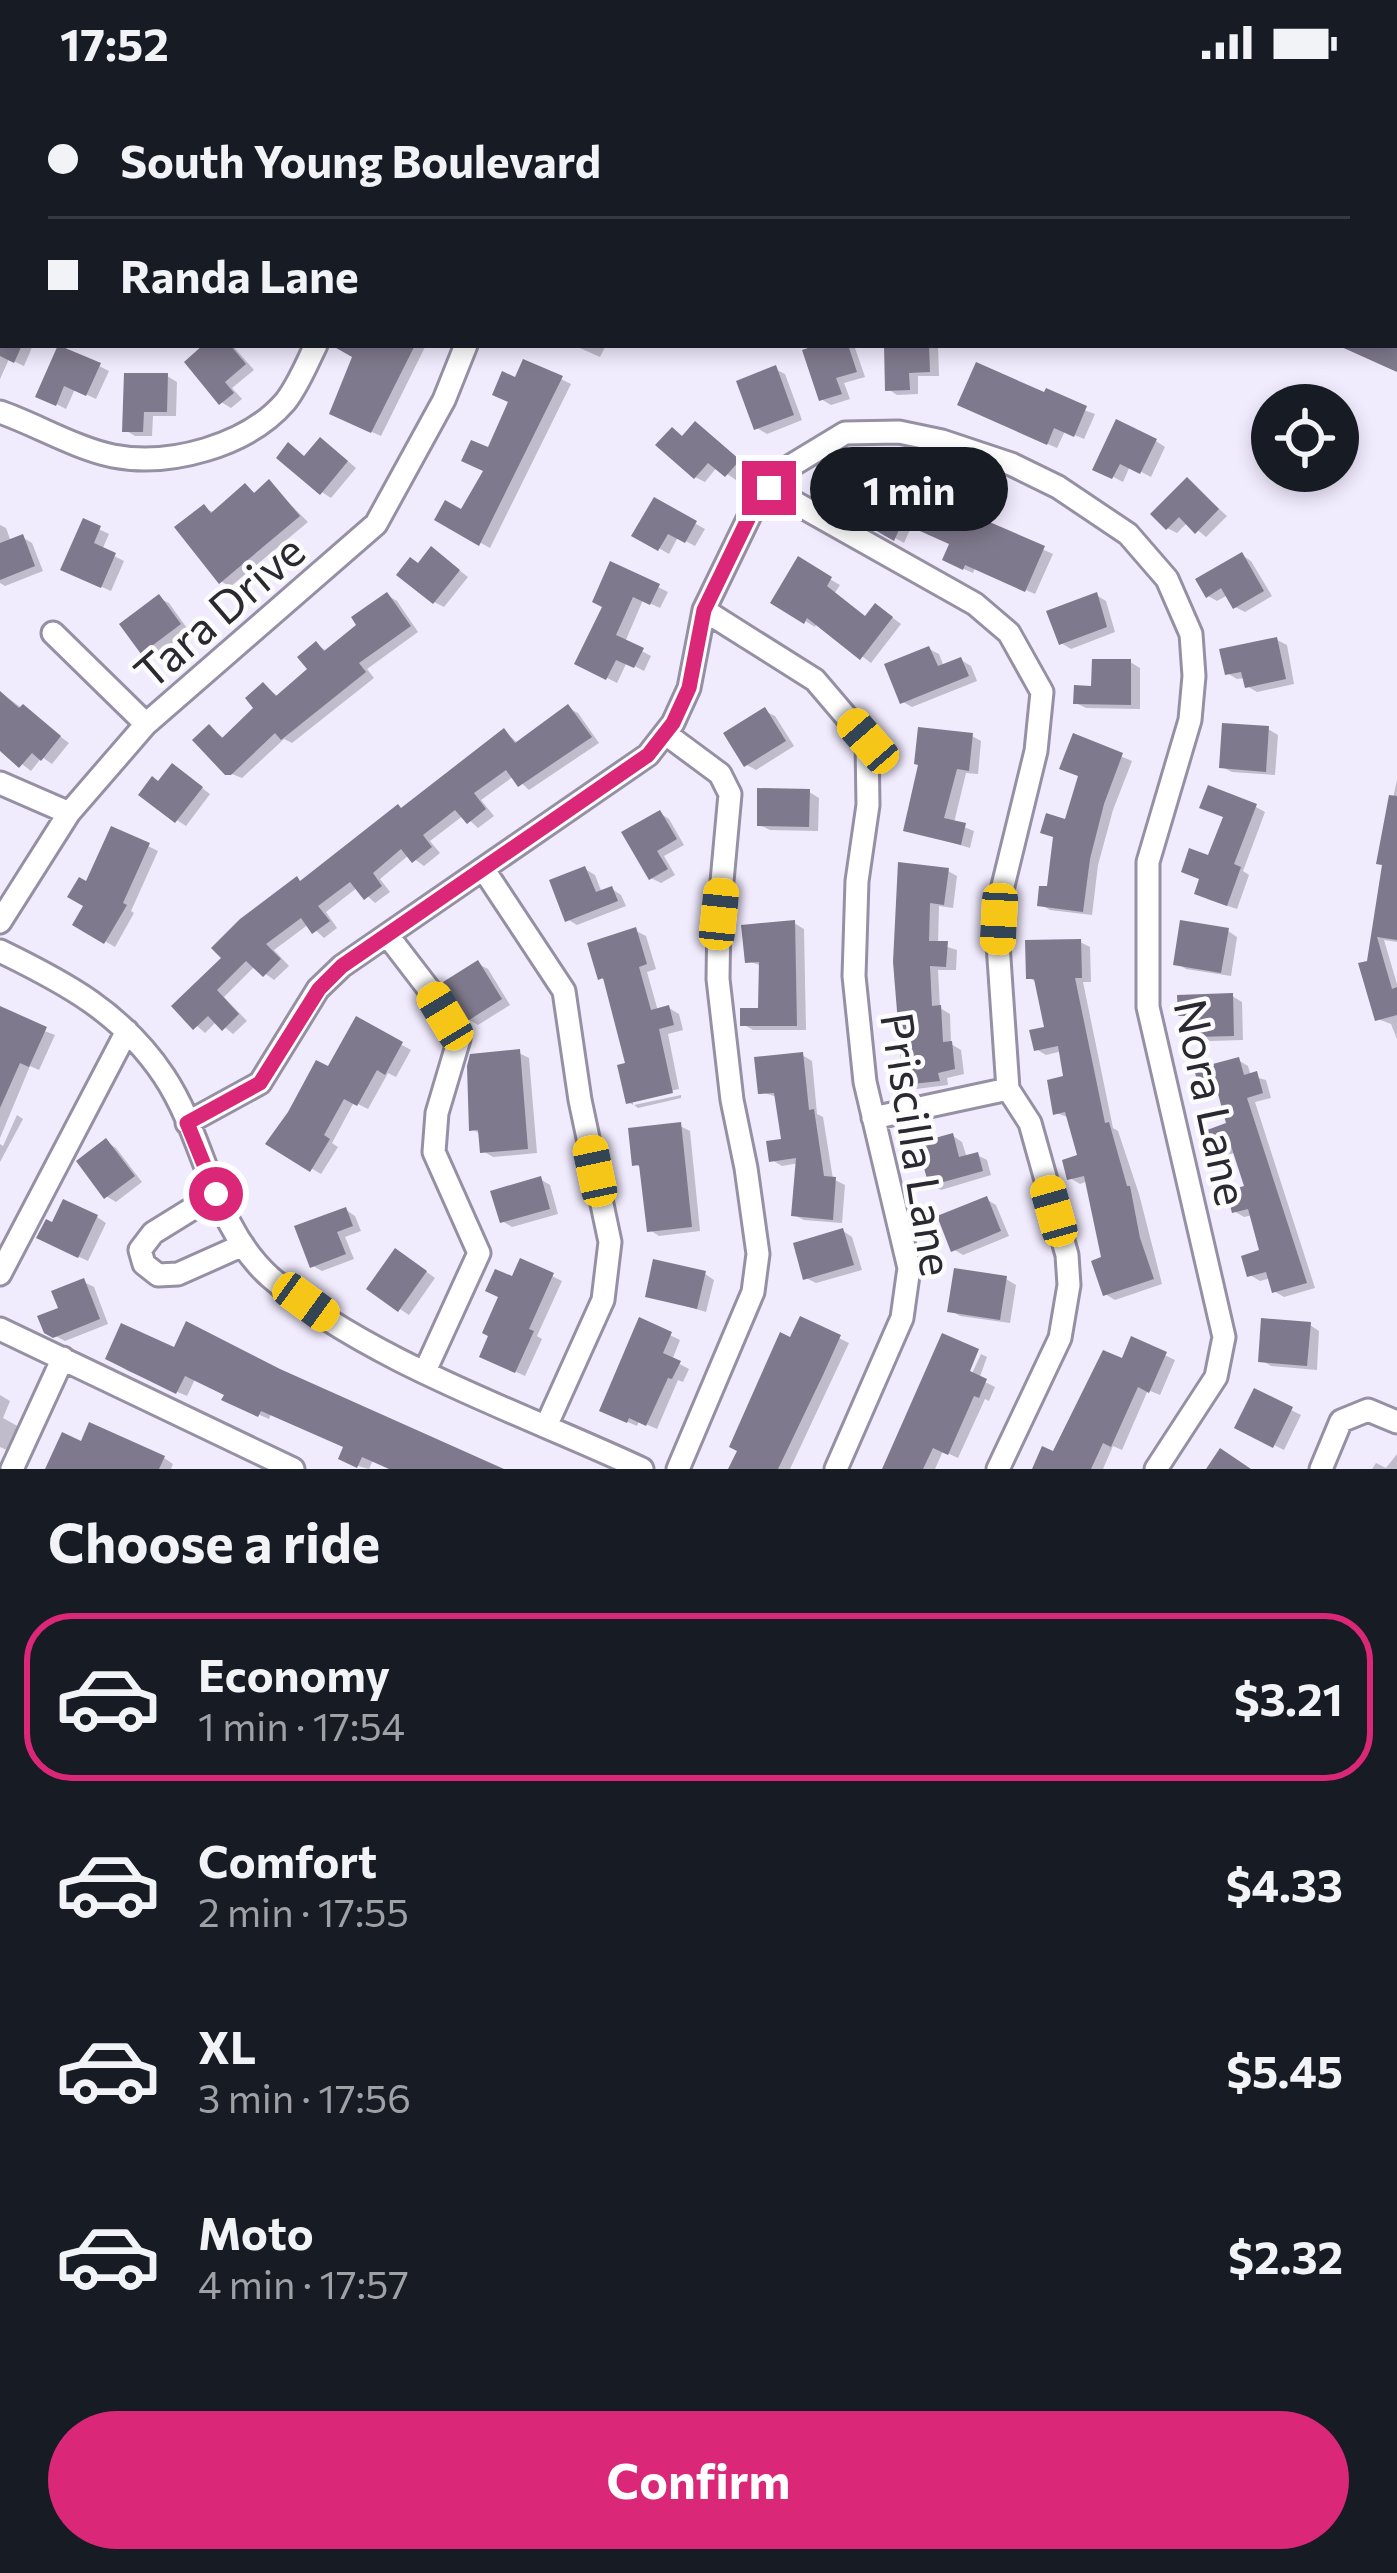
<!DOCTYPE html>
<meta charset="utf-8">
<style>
body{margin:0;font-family:Commissioner,sans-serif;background:#242831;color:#f1f3f6;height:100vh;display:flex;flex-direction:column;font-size:45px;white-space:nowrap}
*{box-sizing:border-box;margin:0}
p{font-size:39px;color:#9ea1a6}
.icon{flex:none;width:66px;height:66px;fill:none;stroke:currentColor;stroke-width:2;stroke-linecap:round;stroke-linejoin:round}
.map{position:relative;height:1385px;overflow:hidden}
.panel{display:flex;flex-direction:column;background:#171b24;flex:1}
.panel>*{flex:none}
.guide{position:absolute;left:0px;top:0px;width:1398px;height:264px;box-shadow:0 6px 18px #0003;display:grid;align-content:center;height:264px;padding:0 48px;background:#171b24}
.fabs{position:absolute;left:1251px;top:300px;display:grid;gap:24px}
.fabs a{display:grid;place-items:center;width:108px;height:108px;border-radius:50%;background:#171b24;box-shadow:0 6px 18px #0003;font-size:60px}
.end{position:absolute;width:54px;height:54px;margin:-27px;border:15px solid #db2777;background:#fff;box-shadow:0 0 0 6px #fff}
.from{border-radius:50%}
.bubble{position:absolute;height:84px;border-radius:42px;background:#171b24;box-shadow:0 6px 18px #0003;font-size:39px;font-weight:700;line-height:84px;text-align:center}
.car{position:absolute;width:36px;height:72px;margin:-36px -18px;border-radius:15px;box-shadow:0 0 9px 3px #0007;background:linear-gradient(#f5c518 24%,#345 0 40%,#f5c518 0 76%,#345 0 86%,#f5c518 0)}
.guide b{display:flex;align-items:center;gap:42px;height:114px;font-size:45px}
.guide b+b{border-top:3px solid #363941}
.guide i{width:30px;height:30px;background:#f1f3f6}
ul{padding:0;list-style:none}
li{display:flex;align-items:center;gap:36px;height:168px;margin:0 24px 18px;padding:0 24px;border:6px solid transparent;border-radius:48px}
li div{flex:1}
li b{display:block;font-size:45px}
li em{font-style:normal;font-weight:700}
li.active{border-color:#db2777}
li>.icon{width:108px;height:108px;stroke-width:1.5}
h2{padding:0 48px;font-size:54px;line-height:144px}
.action{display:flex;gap:24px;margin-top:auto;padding:24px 48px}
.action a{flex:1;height:138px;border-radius:72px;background:#db2777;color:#fff;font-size:48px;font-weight:700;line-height:138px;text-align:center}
.status{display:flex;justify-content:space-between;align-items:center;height:84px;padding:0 60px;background:#171b24;direction:ltr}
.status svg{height:33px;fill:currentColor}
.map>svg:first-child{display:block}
.shadow{fill:#0003}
.building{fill:#7f798d}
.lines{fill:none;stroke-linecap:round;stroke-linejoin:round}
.minor-casing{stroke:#9690a4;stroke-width:27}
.minor{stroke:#fff;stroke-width:21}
.route{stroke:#db2777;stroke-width:15}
.labels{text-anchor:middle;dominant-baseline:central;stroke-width:9;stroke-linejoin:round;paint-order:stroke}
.street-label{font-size:45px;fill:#2a2830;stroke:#fcfcfc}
</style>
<div class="status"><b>17:52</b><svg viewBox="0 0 49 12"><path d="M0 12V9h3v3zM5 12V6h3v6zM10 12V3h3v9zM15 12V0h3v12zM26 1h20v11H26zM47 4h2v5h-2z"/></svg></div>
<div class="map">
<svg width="1397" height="1385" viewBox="0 0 1397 1385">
<rect width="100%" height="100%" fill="#f1ebfe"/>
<path class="shadow" d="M201,0h49l-51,3z
M703,0h31l-32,3z
M739,0h28l-1,3z
M1186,0h50l6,3h-58z
M0,85l3,2v38l-3,-2z
M0,239l3,22h30l-9,21 -15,-7 -9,20z
M208,261h24l22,25 -22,18 10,11 -11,9 -10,-6z
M354,261h72l-45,91 -38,-17 13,-62z
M573,261h33l-6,12z
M827,261h27l11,32 -21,6 6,16 -19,6 -10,-6z
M887,261h51l1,31h-21v18l-21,1 -9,-6z
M99,282l10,5 -13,28 -21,-10 -9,20 -27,-14z
M775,285l10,5 17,46 -35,14 -10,-6z
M167,292l10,6 -1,34h-23l-1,20h-17l-10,-6z
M561,295l10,5 -81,164 -52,-29 24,-6 24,-42 3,-20 27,-70z
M1046,312l49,18 -11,25 -19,-8 -8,17 -87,-38z
M705,346l43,37 -12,13 -19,-13 -12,15 -10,-5 -11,-39z
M1156,357l9,6 -14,30 -21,-11 -7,16 -27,-14z
M330,362l26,22 -25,30 -9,-6 -16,-34z
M1188,397l39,35 -21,21 -18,-15 -11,11 -10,-5z
M269,399l39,39 -78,65 -9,-6 -17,-73 11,5 30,-26 12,7z
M655,417l50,28 -10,17 -17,-9 -9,17 -33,-19z
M945,422l108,48 -18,40 -60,-26 -2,5 -18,-8 -2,-22 -41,-18 -8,18 -46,-26 82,-1z
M84,438l25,12 -7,16 22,11 -13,30 -38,-17z
M0,441l6,3 5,14 11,-5 10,6 11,28 -38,15 -5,-3z
M1242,471l9,6 21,35 -27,16 -10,-5 -7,-12 -11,6 -9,-5z
M441,472l27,21 -24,30 -10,-5 -15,-36z
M799,477l41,24 -6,9 33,24 18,-6 16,12 -30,39 -54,-41 -2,5 -41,-25z
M658,503l10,5 -8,16 -17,-8 -18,42 26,14 -7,15 -17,-9 -10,21 -39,-20 27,-56z
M387,511l10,6 21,31 -51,37 7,9 -82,65 -8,-4 -42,39 -15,-6 -18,-45 16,12 32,-31 7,-22 15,11 32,-28 6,-24 10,6 34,-25z
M1096,511l10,6 9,31 -44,17 -10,-6z
M159,514l10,5 20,28 -36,27 -10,-6z
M1277,556l10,5 7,39 -37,8 -10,-6 -2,-8 -8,1 -10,-6z
M929,565l10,5 5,13 17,-7 10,6 6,15 -65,26 -9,-5z
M1130,578l10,6v41l-54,-1 -10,-5z
M0,608l69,51 -17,21 -10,-7 -11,14 -31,-24z
M568,624l10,5 21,30 -70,47 -15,-14 -33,24 13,16 -16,12 -14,-13 -34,26 10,12 -16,13 -15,-11 -29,24 10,13 -15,11 -17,-16 -32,25 11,16 -13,10 -15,-14 -35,26 15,16 -15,14 -19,-14 -31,31 23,24 -14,13 -16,-13 -12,12 -30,-27 127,-123 203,-151 14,12z
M765,627l10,5 19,30 -38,24 -9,-5z
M1268,645l10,6 -3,40 -43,-3 -10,-5z
M972,652l9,5 -3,33 -12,-1 -12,50 20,8 -4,17 -64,-19z
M1075,653l57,24 -19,49 -15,55 -6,50 -42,-5 -10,-6 10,-14 6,-52 11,-15 14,-47z
M182,689l28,21 -24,32 -9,-6 -17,-36z
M1397,696v162l-13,-2 13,44v55l-6,-15 -13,-5 -8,-56 14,-97 -5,-4z
M809,708l10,6 -1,33 -48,-1 -10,-5z
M1256,723l9,5 -22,59 6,4 -12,34 -30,-10 3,-40 16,-42z
M660,729l9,6 15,26 -20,11 11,19 -14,8 -10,-5z
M148,762l10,5 -27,60 3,2 -19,34 -39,-23 11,-19v-20z
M585,785l10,6 7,18 10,-4 9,6 5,11 -49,19 -10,-6z
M948,787l9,5 -4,32 -14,-2 -1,38 19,6 -1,20h-18l2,38 10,6 1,30 10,6 3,24 -17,4 1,7 -32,4 -10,-5 -10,-122z
M794,839l10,6 2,101h-53l-10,-6 18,-13 1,-45 -14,-5z
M636,847l10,5 10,33 -9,3 11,39 11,-3 10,6 4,16 -15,4 11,55 -46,10v6l-5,-3 1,-37 -22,-84 -6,-3z
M1228,847l9,6 -6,39 -45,-7 -10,-6z
M1080,858l10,5 1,35h-8l30,146 5,3 21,63 23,90 -47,16 -10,-6v-35l-17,-78 -8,3 -10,-6 11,-20 -11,-40 -14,-5 11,-34 -5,-28 -16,4 -10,-6 12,-20 -10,-46 -9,-5z
M478,880l10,5 22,36 -32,20 -10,-6z
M1232,912l10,6 1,38 -33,1 -10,-5v-16l-19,-5z
M0,930l55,21 -16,35 -9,-4 -30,72z
M357,936l54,30 -15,27 -8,-4 -20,36 -14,-7 -22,41 6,4 -17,27 -52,-31 60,-73z
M519,969l10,5 8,95 -44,4 -10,-6 -1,-16 -10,-6z
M802,971l10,6 5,53 6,3 10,62 12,6 -3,38 -38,-3 -10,-5 5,-52 -17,3 -10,-6 13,-18 -8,-45 -16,-5z
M1238,976l10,6 3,10 15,4 5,18 -16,4 60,186 -31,9 -10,-6 -3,-13 -11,3 -10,-6 13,-22 -10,-38 -9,2 -10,-6 14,-23 -12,-36 -10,4 -10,-6 14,-25 -10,-36 -9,2 -9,-5z
M681,1011v3l-43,10 -4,-3z
M17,1031l6,4 -23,43v-18l3,2z
M680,1042l10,5 10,100 -41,5 -9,-6 -7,-61 -8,-5z
M953,1052l9,6 5,16 10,-3 10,5 4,15 -50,15 -10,-6z
M107,1058l9,6 26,34 -26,20 -10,-6z
M540,1095l10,6 8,29 -46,13 -10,-6z
M986,1115l10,6 13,31 -46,19 -10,-6z
M346,1126l9,6 6,15 -16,6 9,22 -32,12 -9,-5z
M97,1133l9,6 -18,38 -39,-18z
M843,1147l9,6 10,33 -46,13 -10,-5z
M406,1173l29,21 -26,37 -9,-6z
M705,1190l9,6 -8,32 -58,-17z
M552,1192l10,5 -25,55 5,3 -17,37 -32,-15 20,-81z
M1006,1195l10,6 -6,38 -50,-7 -10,-6z
M84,1198l10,5 14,37 -43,17 -19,-10z
M801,1236l48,23 -59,126h-55z
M641,1237l39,19 -8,20 17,9 -6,13 -5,-2 -21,49 -18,-8 -2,5 -25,-11z
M1310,1241l9,6 -2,39 -46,-4 -10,-6z
M1133,1256l42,20 -15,35 -12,-5 -26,60 -9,-4 -10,23h-68l20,-14 68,-93z
M175,1267l103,21 95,88 -4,9 -18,-5 -4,-17 -76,-33 -2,5 -34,-15 -8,-10 -32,-15 -8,17 -59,-25 -20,-13z
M981,1270l6,3 -8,22 16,8 -6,14 -4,-2 -27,59 -15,-7 -8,18h-50l76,-85 5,2z
M1256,1308l45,23 -17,35 -46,-23z
M0,1311l10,6 -7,17 18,10 -10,24 -11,-5z
M82,1361l82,13 9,6 -2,5h-117z
M1397,1370v15h-25l4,-6 10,5z"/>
<path class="building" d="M0,261h22l-8,18 -14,-7z
M58,261l43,18 -15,33 -22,-10 -8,20 -21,-9z
M203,261h27l16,19 -21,18 9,11 -15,12 -35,-43z
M331,261h84l-44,88 -42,-19 23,-57z
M817,261h31l9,27 -21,6 6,16 -23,7 -17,-51z
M884,261h45l1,27 -21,1 1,17 -25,1z
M1337,261h60v27z
M523,275l40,17 -84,170 -45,-26 11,-20 16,9 22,-38 -22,-10 10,-21 17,7 20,-45 -16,-7 10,-24 13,6z
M976,278l68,30 2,-4 41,18 -13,31 -20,-9 -7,17 -90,-40z
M776,281l18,50 -40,15 -18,-49z
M124,289h44l-1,39h-23l-1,20h-21z
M1116,335l41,20 -17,35 -20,-10 -8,15 -20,-9z
M695,337l45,39 -15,17 -17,-14 -14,16 -39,-34 17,-18 10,9z
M320,353l28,24 -28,34 -44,-37 12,-16 16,14z
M1187,393l32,32 -24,25 -16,-17 -13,13 -16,-16z
M269,395l31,37 -81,68 -45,-57 30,-23 7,9 34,-30 9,10z
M871,398l68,30 4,-10 102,44 -20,46 -60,-27 -2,5 -21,-10 7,-16 -47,-21 -8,18 -40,-23z
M654,413l43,24 -12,22 -17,-9 -10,17 -27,-15z
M83,434l18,8 -7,17 22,10 -15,35 -41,-18z
M23,450l12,32 -35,14v-37z
M431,462l29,24 -27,34 -37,-29 14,-18 8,6z
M1242,468l22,39 -31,18 -12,-21 -15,10 -11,-19z
M798,472l34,21 -5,9 38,30 10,-13 18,14 -33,43 -53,-42 -3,6 -34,-21z
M610,477l50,23 -10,21 -17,-8 -17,38 28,13 -10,20 -18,-8 -10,20 -32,-16 28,-57 -10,-5z
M387,508l24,34 -52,37 7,9 -85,68 -6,-7 -44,42h-6l-33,-35 17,-16 13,14 31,-30 -8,-10 18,-16 13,14 31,-27 -10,-12 19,-16 8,10 32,-26 -5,-8z
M1097,508l10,35 -48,18 -13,-34z
M159,510l22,30 -40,30 -22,-30z
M1277,553l9,42 -41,9 -4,-16 -16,3 -6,-26z
M929,562l9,20 23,-9 8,19 -69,28 -16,-40z
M1092,575h39v46l-58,-1 1,-19 17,1z
M0,607l19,17 4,-4 38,32 -20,25 -9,-8 -13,15 -19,-17z
M568,620l24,33 -74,50 -12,-17 -32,23 12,16 -19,15 -12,-14 -32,25 9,12 -20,16 -11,-14 -28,24 9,13 -18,14 -14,-18 -32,24 12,15 -18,13 -11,-16 -35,26 15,15 -18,18 -17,-16 -29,29 22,24 -17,17 -14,-15 -15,14 -22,-24 50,-48 -10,-10 29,-29 57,-43 3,5 98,-77 3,4 103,-80 11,15z
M765,623l21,34 -42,26 -21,-34z
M1222,639l47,3 -3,46 -47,-4z
M918,643l55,6 -4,38 -12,-2 -13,49 22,5 -5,22 -58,-14 15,-66 -4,-1z
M1073,649l50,20 -19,51 -14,55 -7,53 -46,-6 2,-20h8l6,-49 -13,-4 6,-20 19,6 13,-43 -19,-7z
M172,679l31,24 -28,36 -37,-28 14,-19 6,5z
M1208,701l49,19 -23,60 7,3 -14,39 -33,-12 5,-15 -18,-7 8,-24 19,7 15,-38 -24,-9z
M757,704l53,1 -1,38 -52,-1z
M1389,711l8,1v144l-20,-3 15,52 5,-2v28l-22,6 -17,-58 9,-2 15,-96 -6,-1z
M660,726l17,29 -20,12 11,18 -19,11 -28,-48z
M111,742l39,17 -27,60 4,2 -23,39 -32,-19 11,-19 -16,-9 12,-20 7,4z
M898,778l51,6 -5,37 -14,-2 -1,38h19l-2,26 -16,-1 2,40 9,-1 2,37 9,-1 3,28 -17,4 2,8 -37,4 -10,-123z
M585,782l11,26 16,-6 6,15 -53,21 -16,-42z
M795,836l2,106h-57v-18h18l1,-46 -14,1 -4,-38z
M1180,836l49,8 -8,45 -48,-8z
M636,843l11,37 -8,3 12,43 18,-5 5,20 -15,4 14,64 -47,11 -9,-39 8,-2 -22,-85 -5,2 -11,-37z
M1081,855l1,39h-7l30,145 4,-1 18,64h3l10,52 14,41 -51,17 -12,-35 10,-4 -17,-81 -17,4 -5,-20 15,-5 -12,-43 -12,3 -6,-35 16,-4 -5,-30 -24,5 -5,-21 15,-3 -10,-48h-8l-1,-39z
M478,876l24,39 -36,23 -23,-40z
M1233,909l1,43 -37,1v-21h-19l-1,-21z
M0,922l47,21 -18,40 -9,-4 -20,45z
M356,932l47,26 -18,33 -8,-5 -20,36 -13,-7 -20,36 6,4 -20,33 -45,-28 23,-32 28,-52 12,6z
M520,965l8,100 -48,4 -2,-23 -9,1 -2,-65 3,-12z
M803,968l6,58 5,-1 10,67 12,1 -3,43 -42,-4 5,-58 -27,4 -3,-21 15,-2 -7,-46 -16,1 -4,-37z
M1239,973l5,18 13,-4 6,22 -16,5 60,185 -35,10 -6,-21 -19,5 -6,-21 18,-6 -11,-41 -16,4 -6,-22 18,-5 -13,-40 -17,6 -7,-22 19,-7 -11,-40 -16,5 -5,-19z
M681,1038l11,105 -45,5 -8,-67 -7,1 -4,-38z
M953,1049l6,24 19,-5 5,19 -54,15 -12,-43z
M106,1054l29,38 -31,23 -28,-38z
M541,1092l9,33 -50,14 -10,-32z
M987,1112l14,35 -50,21 -14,-36z
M63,1115l35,16 -20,43 -42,-20 10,-19 6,3z
M346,1123l7,19 -16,6 9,22 -36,14 -16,-42z
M843,1144l11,37 -51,15 -10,-37z
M395,1164l32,23 -29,41 -32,-23z
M520,1174l34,15 -25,56 5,2 -19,42 -36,-16 9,-21 -6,-3 16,-36 -13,-6 10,-22 17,7z
M653,1175l53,12 -9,38 -52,-12z
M954,1184l53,8 -7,44 -53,-8z
M84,1194l16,41 -47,19 -9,-5 -7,-17 21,-8 -7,-17z
M800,1232l41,19 -18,40 -45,94h-50l9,-18 -8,-4 51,-115 10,5z
M639,1233l33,15 -9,21 18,8 -9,18 -4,-1 -22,48 -17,-8 -2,5 -28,-12z
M1261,1234l50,4 -4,44 -49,-4z
M186,1237l94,48 224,100h-115l-27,-12 -5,11 -19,-9 5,-12 -82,-36 -3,6 -37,-17 3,-5 -39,-19 -9,18 -71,-35 16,-36 53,24z
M942,1249l37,16 -9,22 17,8 -8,19 -5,-2 -26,59 -15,-7 -10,21h-41z
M1131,1252l36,16 -18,41 -11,-6 -27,60 -8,-4 -12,26h-59l10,-23 11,5 50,-101 19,8z
M1254,1304l39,19 -20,41 -39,-20z
M89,1338l76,34 -6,13h-114l17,-37 19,9z
M1220,1364l31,21h-45z"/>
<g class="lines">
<g class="minor-casing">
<path id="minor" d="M1011,0l7,3
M113,3l2,-3
M314,3l2,-3
M0,34l3,1
M1395,103l2,-4
M1395,176l2,1
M0,180l3,2
M0,328c37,13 75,36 113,44 56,11 134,-10 172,-54 13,-16 22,-39 31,-57
M769,404l206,116 34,29 33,59 -6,59 -35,143 -3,50 10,145 22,34 37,132 2,30 -9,53 -62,131
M704,526l111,70 52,61 1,64 -11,76 -3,95 11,106 44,186 -7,50 -66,151
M53,549l93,91
M666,650l54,40 10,20 -11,120 -1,65 14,121 14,68 12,86 -5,38 -75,177
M0,699l69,30
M484,786l80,121 16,109 30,142 -7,58 -56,124
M0,838l69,-109 77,-89 230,-200 68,-124 22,-55
M388,852l43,56 28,47 -22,74 -3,39 45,101 -54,118
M0,867c66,32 122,62 164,125 42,63 48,149 106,201 95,83 257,138 372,192
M873,1034l135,-29
M187,1039l73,-40 58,-94 24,-23 306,-211 25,-32 16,-35 15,-78 47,-97 28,-40 66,-40 54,-1 43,9 69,23 47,23 70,47 39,45 24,55 3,42 -4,44 -42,142v145l76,330 -8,40 -60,92
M216,1110l-63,39 -13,17 4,14 14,11 20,-1 65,-29
M0,1190l127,-243
M0,1245l293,140
M12,1385l51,-111
M1321,1385l20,-48 27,-11 29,12"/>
</g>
<use href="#minor" class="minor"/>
</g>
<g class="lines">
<path class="route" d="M216,1110l-29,-71 73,-40 59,-94 23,-23 306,-211 25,-32 16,-35 15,-78 47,-97 18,-25"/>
</g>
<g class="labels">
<g class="street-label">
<text transform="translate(218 526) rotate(-41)">Tara Drive</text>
<text transform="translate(1213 1018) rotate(78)">Nora Lane</text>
<text transform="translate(919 1060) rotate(81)">Priscilla Lane</text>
</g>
</g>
</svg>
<div class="fabs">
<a><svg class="icon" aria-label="locate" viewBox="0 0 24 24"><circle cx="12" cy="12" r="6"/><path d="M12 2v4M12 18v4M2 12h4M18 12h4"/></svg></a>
</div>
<i class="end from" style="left:216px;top:1110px"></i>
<i class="end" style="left:769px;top:404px"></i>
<div class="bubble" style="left:810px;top:363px;width:198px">1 min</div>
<i class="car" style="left:868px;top:657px;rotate:319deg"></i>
<i class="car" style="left:719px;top:830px;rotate:6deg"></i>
<i class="car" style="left:999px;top:835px;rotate:183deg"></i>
<i class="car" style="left:445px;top:932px;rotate:329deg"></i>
<i class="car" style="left:595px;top:1087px;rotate:348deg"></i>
<i class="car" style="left:1054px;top:1127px;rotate:344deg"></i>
<i class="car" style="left:306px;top:1218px;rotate:126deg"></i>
<div class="guide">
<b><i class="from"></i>South Young Boulevard</b>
<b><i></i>Randa Lane</b>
</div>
</div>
<section class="panel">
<h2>Choose a ride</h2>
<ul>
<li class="active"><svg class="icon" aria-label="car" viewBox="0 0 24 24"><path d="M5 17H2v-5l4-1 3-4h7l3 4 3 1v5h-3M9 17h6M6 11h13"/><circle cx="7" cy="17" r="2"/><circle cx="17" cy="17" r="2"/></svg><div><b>Economy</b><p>1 min · 17:54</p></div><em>$3.21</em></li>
<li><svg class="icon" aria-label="car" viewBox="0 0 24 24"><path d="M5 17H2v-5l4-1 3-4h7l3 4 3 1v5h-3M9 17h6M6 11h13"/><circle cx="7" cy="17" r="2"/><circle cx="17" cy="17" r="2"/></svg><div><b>Comfort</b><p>2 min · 17:55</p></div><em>$4.33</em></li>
<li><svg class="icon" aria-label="car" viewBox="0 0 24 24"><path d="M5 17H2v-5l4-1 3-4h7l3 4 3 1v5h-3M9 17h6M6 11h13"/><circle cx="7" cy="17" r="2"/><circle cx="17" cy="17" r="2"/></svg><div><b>XL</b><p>3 min · 17:56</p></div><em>$5.45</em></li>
<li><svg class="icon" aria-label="car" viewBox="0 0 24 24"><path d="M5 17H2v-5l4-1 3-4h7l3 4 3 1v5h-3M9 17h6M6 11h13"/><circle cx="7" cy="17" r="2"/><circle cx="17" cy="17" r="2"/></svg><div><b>Moto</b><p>4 min · 17:57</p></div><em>$2.32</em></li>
</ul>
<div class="action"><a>Confirm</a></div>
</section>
